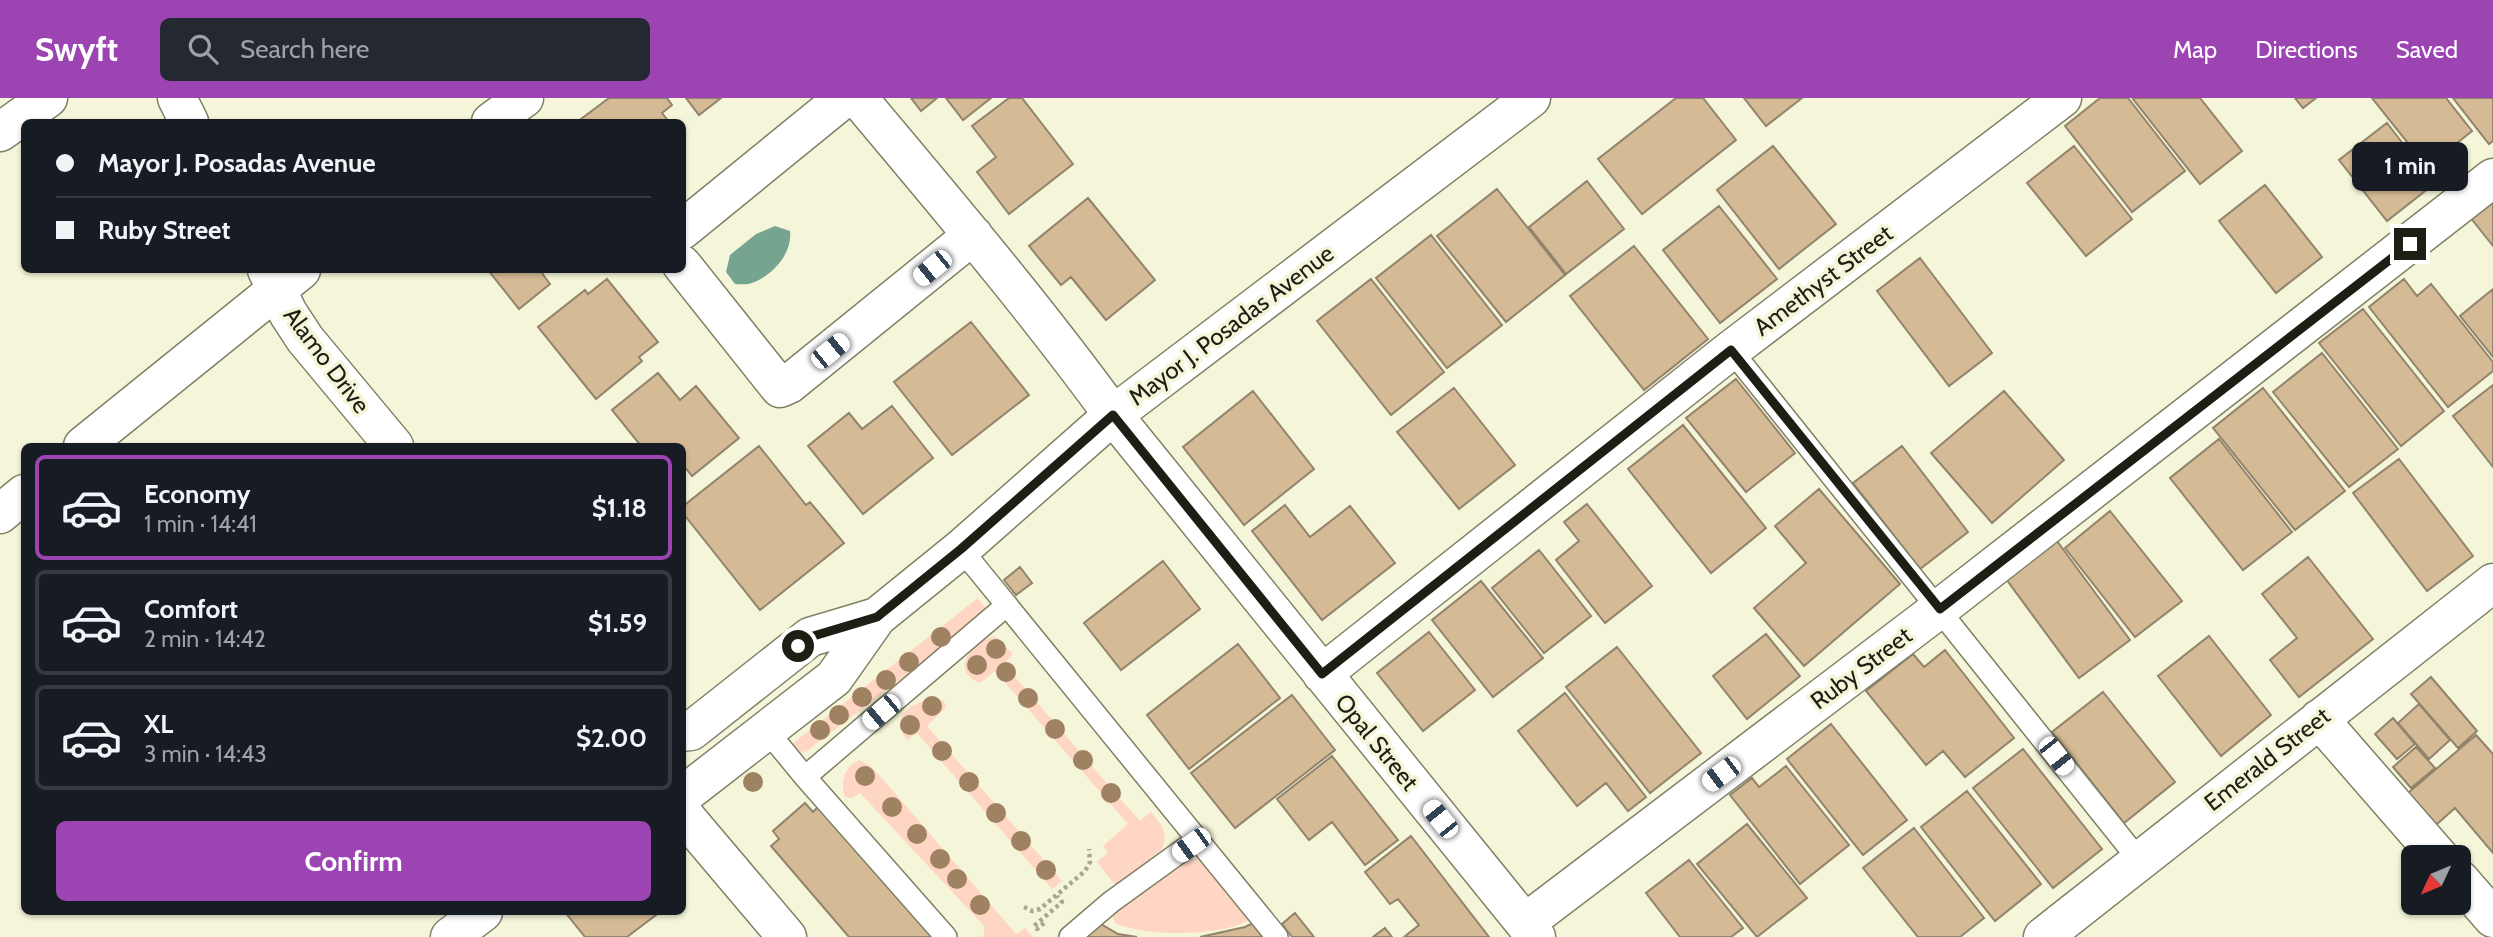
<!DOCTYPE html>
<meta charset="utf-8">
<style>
body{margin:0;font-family:Cabin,sans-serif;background:#242831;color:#f1f3f6;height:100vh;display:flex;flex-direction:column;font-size:26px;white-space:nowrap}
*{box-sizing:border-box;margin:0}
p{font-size:23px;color:#9ea1a6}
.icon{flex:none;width:38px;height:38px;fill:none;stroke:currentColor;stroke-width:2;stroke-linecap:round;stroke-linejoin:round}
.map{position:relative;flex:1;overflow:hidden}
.drawer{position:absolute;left:21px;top:345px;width:665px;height:472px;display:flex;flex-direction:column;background:#171b24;border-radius:10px;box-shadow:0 2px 5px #0004}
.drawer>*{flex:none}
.hud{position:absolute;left:21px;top:21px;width:665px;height:154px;border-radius:10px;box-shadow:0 2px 5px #0004;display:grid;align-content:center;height:154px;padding:0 35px;background:#171b24}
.needle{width:46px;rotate:226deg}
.tools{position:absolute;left:2401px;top:747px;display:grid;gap:14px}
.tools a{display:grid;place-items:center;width:70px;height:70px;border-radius:10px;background:#171b24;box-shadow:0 2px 5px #0004;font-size:35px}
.end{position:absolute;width:32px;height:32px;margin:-16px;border:9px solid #1e1e14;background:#fff;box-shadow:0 0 0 4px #fff}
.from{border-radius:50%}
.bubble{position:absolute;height:49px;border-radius:10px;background:#171b24;box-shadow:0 2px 5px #0004;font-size:23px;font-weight:700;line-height:49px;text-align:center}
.car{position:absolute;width:21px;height:42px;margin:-21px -10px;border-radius:9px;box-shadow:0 0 5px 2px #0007;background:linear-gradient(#fff 24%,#345 0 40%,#fff 0 76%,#345 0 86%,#fff 0)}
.hud b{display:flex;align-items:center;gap:24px;height:66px;font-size:26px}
.hud b+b{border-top:2px solid #363941}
.hud i{width:18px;height:18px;background:#f1f3f6}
ul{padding:12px 0 0;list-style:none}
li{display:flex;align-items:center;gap:21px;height:105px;margin:0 14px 10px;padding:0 21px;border:4px solid #363941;border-radius:10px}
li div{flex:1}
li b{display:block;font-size:26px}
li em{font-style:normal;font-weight:700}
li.on{border-color:#9b44b2}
li>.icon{width:63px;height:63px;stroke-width:1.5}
.action{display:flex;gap:14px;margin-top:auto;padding:14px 35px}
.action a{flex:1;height:80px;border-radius:10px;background:#9b44b2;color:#fff;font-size:28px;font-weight:700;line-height:80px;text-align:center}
header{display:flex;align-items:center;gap:42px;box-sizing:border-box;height:98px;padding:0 35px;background:#9b44b2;color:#fff}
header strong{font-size:33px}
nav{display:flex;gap:38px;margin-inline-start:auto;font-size:24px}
.search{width:490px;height:63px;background:#242831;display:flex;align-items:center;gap:18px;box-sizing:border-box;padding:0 24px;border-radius:10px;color:#9ea1a6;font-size:26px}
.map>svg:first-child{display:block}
.green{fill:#fed6c3}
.water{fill:#75a590}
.building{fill:#d5bb95;stroke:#92836d;stroke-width:2}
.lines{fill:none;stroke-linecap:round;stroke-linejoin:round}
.lane-casing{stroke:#808067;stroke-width:24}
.street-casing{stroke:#808067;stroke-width:41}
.path{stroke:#a8a892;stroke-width:4.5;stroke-dasharray:3.5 3.5;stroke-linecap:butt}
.lane{stroke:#fff;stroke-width:21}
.street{stroke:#fff;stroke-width:38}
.tree{fill:#9f8262}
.route{stroke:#1e1e14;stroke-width:9}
.labels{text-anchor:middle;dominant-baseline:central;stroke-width:7;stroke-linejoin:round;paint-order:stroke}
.street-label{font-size:24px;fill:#1e1e14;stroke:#f5f5d9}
</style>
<header>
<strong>Swyft</strong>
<div class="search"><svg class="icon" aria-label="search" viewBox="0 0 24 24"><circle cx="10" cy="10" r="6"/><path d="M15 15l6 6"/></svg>Search here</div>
<nav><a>Map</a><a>Directions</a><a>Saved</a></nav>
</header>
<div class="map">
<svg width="2493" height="839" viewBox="0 0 2493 839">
<rect width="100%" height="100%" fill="#f5f5d9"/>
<path class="green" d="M978,500l7,9 -6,12 -172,132 -5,2 -10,-9z
M995,538l18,18 -9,10 118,137 18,20 11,-9c11,13 18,21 11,37l-46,37 -19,-24 11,-9 -5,-7 25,-22 -133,-153 -15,12c-31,-12 -9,-42 15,-47z
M933,601l11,2 2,6 -19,19 135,155 -10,8 -135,-156 -10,7c-19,-23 5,-38 26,-41z
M860,662l10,6 11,11 135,157 9,-6 8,9h-50l2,-10 -125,-134 -8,5 -7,-1c-5,-14 -1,-32 15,-37z
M1191,761h8l8,6 44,54c-29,18 -106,18 -136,4l-3,-9z"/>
<path class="water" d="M775,128l15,5c3,22 -18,45 -38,52 -5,2 -12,1 -17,1l-9,-12 4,-17 26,-21z"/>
<path class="building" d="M609,0h58l5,7 -10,8 7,9h-92z
M686,0h35l-22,17z
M911,0h26l-16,13z
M946,0h45l-28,22z
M1009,0h13l51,66 -64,50 -32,-42 19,-15 -24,-31z
M1676,0h27l33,42 -94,74 -44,-55z
M1744,0h58l-36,28z
M2100,0h28l57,73 -53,41 -67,-86z
M2135,0h65l42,53 -42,33 -67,-85z
M2295,0h21l-13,10z
M2372,0h74l26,33 -45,36z
M2453,0h40v43l-4,3z
M2387,25l47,61 -47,37 -48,-61z
M1773,48l63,78 -57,45 -62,-79z
M2074,48l58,73 -46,37 -59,-73z
M1587,83l37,48 -58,45 -37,-47z
M2265,87l57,72 -46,36 -57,-72z
M1497,91l68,86 -59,47 -69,-86z
M1088,100l67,82 -49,40 -35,-43 -10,8 -32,-39z
M2493,101v47l-23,-29z
M1719,108l58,73 -57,44 -57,-73z
M1431,137l71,90 -55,43 -71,-90z
M1634,148l74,93 -64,51 -74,-94z
M1920,160l72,95 -43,33 -72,-95z
M488,172h59l-5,3 8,11 -31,25z
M607,181l51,63 -19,15 3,4 -46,38 -58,-72 47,-37 3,4z
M1371,181l73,93 -53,43 -74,-94z
M2404,181l13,17 14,-12 62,78v9l-45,36 -79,-100z
M2493,191v68l-33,-41z
M2363,211l81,102 -43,35 -82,-103z
M971,224l58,73 -77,60 -58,-73z
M2322,255l76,96 -49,38 -76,-95z
M658,275l22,27 16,-14 43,52 -47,38 -8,-10 -2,2v-22h-41l-29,-36z
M1736,281l59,74 -49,39 -60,-74z
M2493,287v82l-40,-51z
M1454,290l61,77 -56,44 -62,-77z
M2263,290l82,103 -50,39 -82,-102z
M1253,293l61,78 -70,56 -61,-78z
M2004,293l60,69 -72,63 -61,-70z
M892,308l41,52 -70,56 -55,-68 41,-33 13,16z
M1683,327l83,103 -55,45 -83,-104z
M2219,341l73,93 -49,38 -73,-92z
M759,348l47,59 4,-3 34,41 -84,67 -78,-98v-5z
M1902,348l66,86 -48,37 -67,-86z
M2399,361l74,97 -46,35 -74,-98z
M1819,391l81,95 -96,82 -50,-58 52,-45 -31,-37z
M1587,406l65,82 -47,37 -49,-63 23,-19 -15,-19z
M1285,407l25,32 40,-31 45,57 -73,57 -70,-89z
M2110,413l72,90 -47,36 -70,-89z
M2057,443l73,99 -51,38 -73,-99z
M1539,452l52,66 -47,37 -52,-65z
M2308,459l65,82 -74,58 -29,-37 27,-22 -35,-44z
M1163,463l37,48 -79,61 -37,-47z
M1020,469l12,16 -16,12 -12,-15z
M1481,483l62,77 -50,39 -61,-77z
M1429,534l46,58 -52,41 -46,-58z
M1766,536l34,42 -53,43 -34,-43z
M2209,538l62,79 -50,41 -63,-80z
M1238,546l42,54 -91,71 -42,-54z
M1617,549l84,106 -51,40 -84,-106z
M1945,552l69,88 -49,39 -22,-26 -17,14 -60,-74 47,-37 11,13z
M2431,579l46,54 -19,17 -47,-54z
M2103,594l72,90 -51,41 -72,-91z
M1565,595l81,104 -18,14 -22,-28 -29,23 -59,-75z
M1292,597l43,55 -100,78 -44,-55z
M2419,606l31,36 -21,19 -31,-36z
M2393,620l22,26 -18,15 -22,-25z
M1831,626l76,96 -44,35 -76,-96z
M2476,637l17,19v99l-38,-45 -19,17 -28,-32z
M2416,649l19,21 -24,20 -18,-21z
M2023,651l79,100 -49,39 -80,-100z
M1332,658l66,84 -33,25 -33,-43 -23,18 -32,-41z
M1786,668l63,79 -49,39 -70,-89 22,-17 7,9z
M1967,693l74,93 -46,37 -74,-94z
M805,705l8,9 6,-6 114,131h-84l-78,-91 8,-7 -6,-8z
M1747,726l60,74 -50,39 -60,-73z
M1914,730l70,90 -24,19h-42l-55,-69z
M1411,738l78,101h-85l15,-12 -21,-26 -8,5 -25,-32z
M1689,762l54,68 -12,9h-51l-34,-44z
M565,814h95l-33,25h-42z
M1089,814l12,12 17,10 19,3h-78z
M1295,815l19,24h-22l-10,-13z
M1266,819l16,20h-82l45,-10z
M1385,830l7,9h-19z"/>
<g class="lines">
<g class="lane-casing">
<path id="lane" d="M1731,252l408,510
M961,451l316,388
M767,633l38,46 141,160
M805,679l202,-172
M1070,839l41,-35 87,-63"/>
</g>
<g class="street-casing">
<path id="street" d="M177,0l12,24
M858,0c87,104 175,207 255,317l423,522
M491,24l33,-24
M0,34l48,-34
M682,132l162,-132
M682,167l98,123 9,-4 184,-149
M267,172l21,43 17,26 89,107
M83,348l218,-176
M0,416l24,-20
M1322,576l409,-324 331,-252
M2319,621l121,139
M682,634l9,-1 119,-94 67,-20
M682,698l152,-118 43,-61 84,-68 152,-134 418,-317
M682,715l105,124
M2459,781l34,39
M1525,825l414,-314 554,-431
M450,839l33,-25
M2043,839l450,-354"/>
</g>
<path class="path" d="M1024,809l8,4 8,-2 45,-38 5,-9 -1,-13
M1044,825l-7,6 -3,-3 28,-24 -5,-6"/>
<use href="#lane" class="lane"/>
<use href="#street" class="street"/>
</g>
<g class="tree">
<circle cx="941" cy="539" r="10"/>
<circle cx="996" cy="551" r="10"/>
<circle cx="909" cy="564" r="10"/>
<circle cx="977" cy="567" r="10"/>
<circle cx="1006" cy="574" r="10"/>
<circle cx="886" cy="582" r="10"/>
<circle cx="862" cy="599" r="10"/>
<circle cx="1028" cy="600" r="10"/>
<circle cx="932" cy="608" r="10"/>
<circle cx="839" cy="617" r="10"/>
<circle cx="910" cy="627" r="10"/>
<circle cx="1055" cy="631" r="10"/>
<circle cx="820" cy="632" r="10"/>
<circle cx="942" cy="653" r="10"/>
<circle cx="1083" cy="662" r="10"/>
<circle cx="865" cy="678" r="10"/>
<circle cx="753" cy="684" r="10"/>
<circle cx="969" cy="684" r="10"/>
<circle cx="1111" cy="695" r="10"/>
<circle cx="892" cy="709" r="10"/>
<circle cx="996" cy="715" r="10"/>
<circle cx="917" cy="736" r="10"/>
<circle cx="1021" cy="743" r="10"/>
<circle cx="940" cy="761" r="10"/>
<circle cx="1046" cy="772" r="10"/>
<circle cx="957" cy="781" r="10"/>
<circle cx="980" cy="807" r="10"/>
</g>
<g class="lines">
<path class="route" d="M798,548l12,-9 67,-20 84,-68 152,-134 209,259 409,-324 209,259 470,-365"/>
</g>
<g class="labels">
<g class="street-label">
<text transform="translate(1823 182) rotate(-37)">Amethyst Street</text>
<text transform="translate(1231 227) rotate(-37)">Mayor J. Posadas Avenue</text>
<text transform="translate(327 262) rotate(53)">Alamo Drive</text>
<text transform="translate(1861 570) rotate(-37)">Ruby Street</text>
<text transform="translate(1377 644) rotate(51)">Opal Street</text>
<text transform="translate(2267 661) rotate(-38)">Emerald Street</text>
</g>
</g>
</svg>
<div class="tools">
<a><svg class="needle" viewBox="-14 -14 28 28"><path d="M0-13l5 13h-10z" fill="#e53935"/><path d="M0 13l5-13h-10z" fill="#9ea1a6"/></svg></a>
</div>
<i class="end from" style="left:798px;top:548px"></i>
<i class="end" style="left:2410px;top:146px"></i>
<div class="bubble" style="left:2352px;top:44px;width:116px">1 min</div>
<i class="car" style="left:932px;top:170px;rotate:231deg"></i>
<i class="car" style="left:830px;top:253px;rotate:51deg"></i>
<i class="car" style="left:881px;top:614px;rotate:230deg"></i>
<i class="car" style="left:2056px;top:658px;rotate:142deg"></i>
<i class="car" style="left:1721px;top:676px;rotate:233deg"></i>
<i class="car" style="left:1440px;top:721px;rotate:321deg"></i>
<i class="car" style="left:1191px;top:747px;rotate:234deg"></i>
<div class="hud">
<b><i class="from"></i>Mayor J. Posadas Avenue</b>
<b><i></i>Ruby Street</b>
</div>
<section class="drawer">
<ul>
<li class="on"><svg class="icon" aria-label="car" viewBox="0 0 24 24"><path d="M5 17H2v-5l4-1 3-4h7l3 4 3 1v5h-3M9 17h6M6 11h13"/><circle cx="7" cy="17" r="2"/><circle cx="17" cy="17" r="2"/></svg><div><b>Economy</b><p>1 min · 14:41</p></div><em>$1.18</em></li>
<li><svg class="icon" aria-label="car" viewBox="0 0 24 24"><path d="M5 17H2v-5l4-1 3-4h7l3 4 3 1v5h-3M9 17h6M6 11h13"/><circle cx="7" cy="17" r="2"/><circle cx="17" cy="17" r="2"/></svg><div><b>Comfort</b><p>2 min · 14:42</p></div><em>$1.59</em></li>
<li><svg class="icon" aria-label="car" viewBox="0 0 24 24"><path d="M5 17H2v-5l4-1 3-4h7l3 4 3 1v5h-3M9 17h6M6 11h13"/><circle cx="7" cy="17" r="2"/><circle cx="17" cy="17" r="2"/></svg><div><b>XL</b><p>3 min · 14:43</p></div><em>$2.00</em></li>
</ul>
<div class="action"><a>Confirm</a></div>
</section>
</div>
